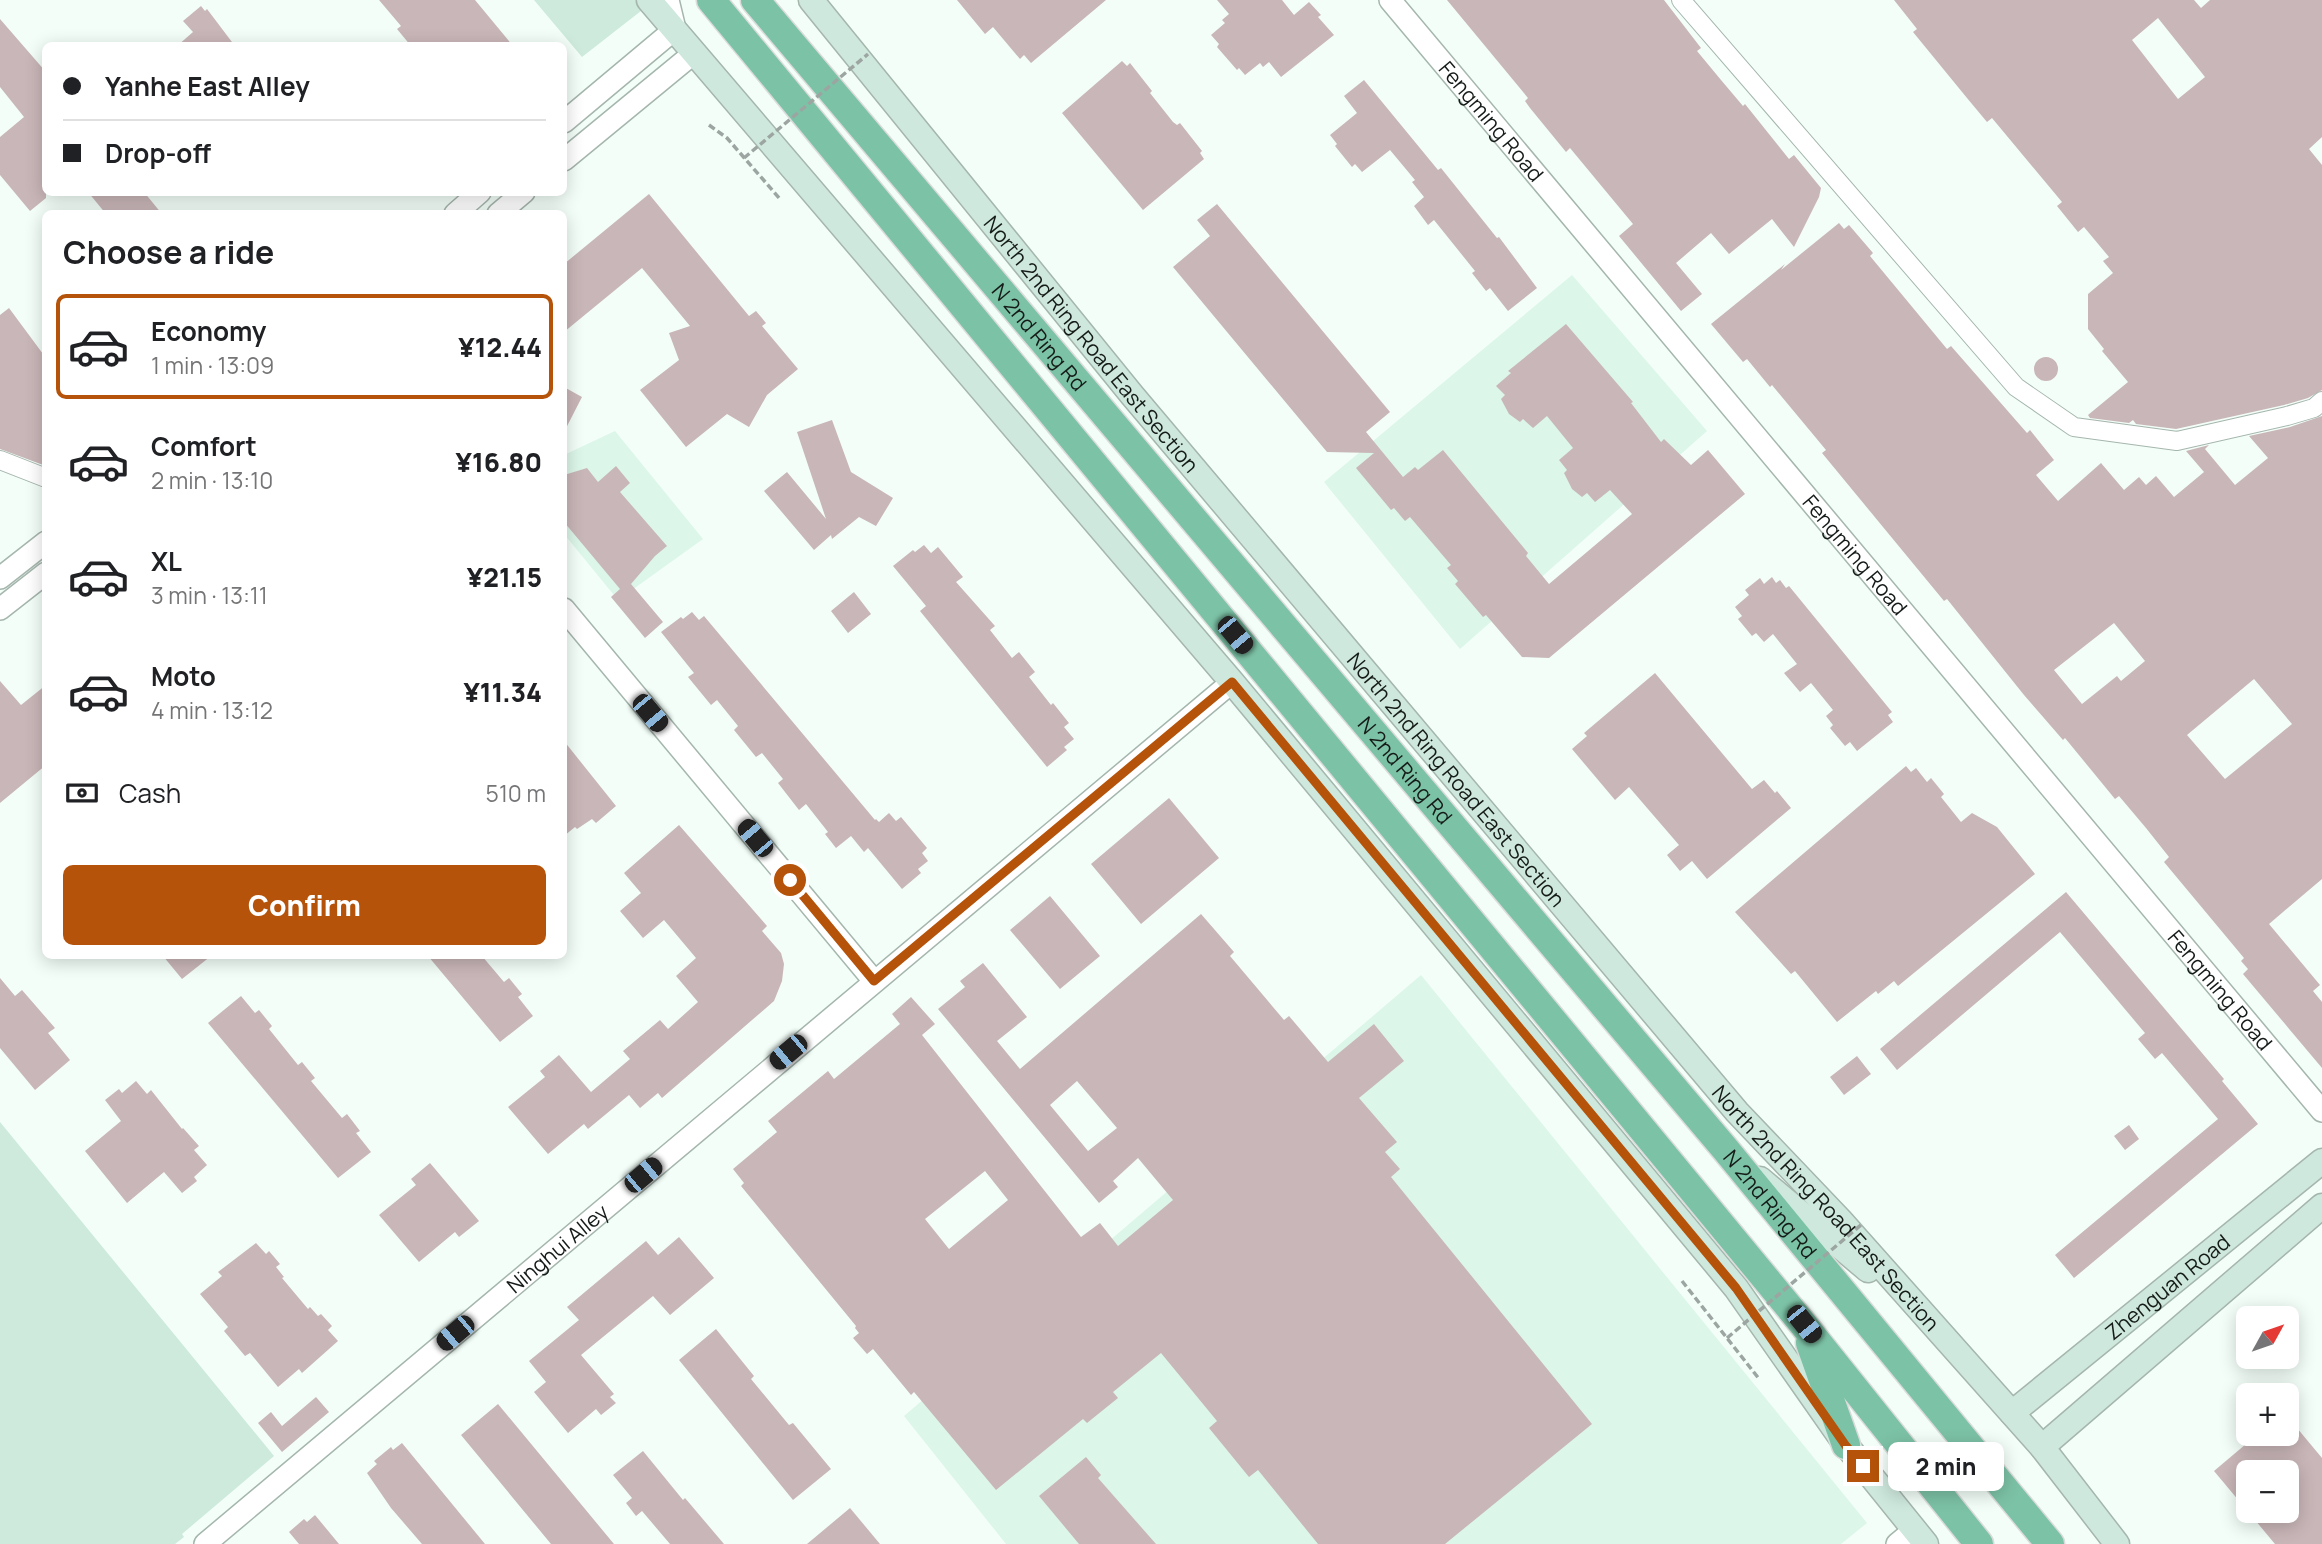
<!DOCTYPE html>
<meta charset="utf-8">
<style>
body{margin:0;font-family:Manrope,sans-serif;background:#f2f2f2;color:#202124;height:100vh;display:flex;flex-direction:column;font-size:26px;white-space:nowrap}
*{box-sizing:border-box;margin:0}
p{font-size:23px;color:#757577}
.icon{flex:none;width:38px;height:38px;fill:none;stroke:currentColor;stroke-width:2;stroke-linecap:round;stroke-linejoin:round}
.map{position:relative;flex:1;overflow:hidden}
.side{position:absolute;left:42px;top:210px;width:525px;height:749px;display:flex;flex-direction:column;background:#fff;border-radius:10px;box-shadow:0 4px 18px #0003}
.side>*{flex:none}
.banner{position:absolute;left:42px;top:42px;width:525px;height:154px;border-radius:10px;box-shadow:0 4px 18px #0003;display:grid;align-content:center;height:154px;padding:0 21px;background:#fff}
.needle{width:46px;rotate:50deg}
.fabs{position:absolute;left:2236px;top:1306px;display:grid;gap:14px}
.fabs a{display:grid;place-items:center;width:63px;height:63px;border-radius:10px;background:#fff;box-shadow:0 4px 18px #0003;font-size:35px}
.end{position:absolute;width:32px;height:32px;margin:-16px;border:9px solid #b45309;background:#fff;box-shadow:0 0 0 4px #fff}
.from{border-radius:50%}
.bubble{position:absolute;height:49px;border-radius:10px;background:#fff;box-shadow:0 4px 18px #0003;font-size:23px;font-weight:800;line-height:49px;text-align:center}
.car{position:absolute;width:21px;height:42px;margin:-21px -10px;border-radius:9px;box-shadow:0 0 5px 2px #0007;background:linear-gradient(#222 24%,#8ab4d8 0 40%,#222 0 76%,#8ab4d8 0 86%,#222 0)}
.banner b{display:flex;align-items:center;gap:24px;height:66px;font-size:26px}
.banner b+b{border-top:2px solid #e0e0e0}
.banner i{width:18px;height:18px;background:#202124}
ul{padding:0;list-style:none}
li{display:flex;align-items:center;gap:21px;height:105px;margin:0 14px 10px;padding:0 7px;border:4px solid transparent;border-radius:10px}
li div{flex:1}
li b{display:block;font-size:26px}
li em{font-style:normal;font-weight:800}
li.selected{border-color:#b45309}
li>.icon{width:63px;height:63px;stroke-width:1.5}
h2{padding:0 21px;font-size:32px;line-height:84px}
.pay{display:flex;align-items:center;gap:18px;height:77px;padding:0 21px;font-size:26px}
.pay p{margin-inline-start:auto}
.button{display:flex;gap:14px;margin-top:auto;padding:14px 21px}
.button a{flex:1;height:80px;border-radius:10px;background:#b45309;color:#fff;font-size:28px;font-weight:800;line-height:80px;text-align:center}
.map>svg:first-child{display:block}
.built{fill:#dcf6e9}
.green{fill:#cdeadc}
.building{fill:#c9b6b8;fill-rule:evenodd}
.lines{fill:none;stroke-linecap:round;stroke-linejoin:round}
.minor-casing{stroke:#a5b6ad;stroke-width:20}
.tertiary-casing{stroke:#a5b6ad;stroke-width:24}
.secondary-casing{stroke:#a5b6ad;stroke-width:27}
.trunk-casing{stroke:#dadbda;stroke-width:31}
.path{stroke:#9ca5a1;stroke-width:3.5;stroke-dasharray:7 3.5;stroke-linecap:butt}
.minor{stroke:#fff;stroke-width:18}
.tertiary{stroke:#fff;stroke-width:21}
.secondary{stroke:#cee8dd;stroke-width:24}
.trunk{stroke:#7cc2a6;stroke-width:28}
.path-bridge{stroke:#9ca5a1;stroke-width:3.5;stroke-dasharray:7 3.5;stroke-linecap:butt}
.route{stroke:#b45309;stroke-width:9}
.labels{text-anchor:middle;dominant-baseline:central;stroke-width:5;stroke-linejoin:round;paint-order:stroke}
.street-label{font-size:21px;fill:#151b18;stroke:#f3fef9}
</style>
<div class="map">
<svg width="2322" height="1544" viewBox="0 0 2322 1544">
<rect width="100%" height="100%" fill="#f3fef9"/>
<path class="built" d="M1572,275l135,156 -247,218 -136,-167z
M615,431l88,108 -85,61 -54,-66v-79z
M1421,975l446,548 -26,21h-835l-102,-128z"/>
<path class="green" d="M534,0h121l-73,57z
M0,1122l274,334 -92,78 2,3 -9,7h-175z"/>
<path class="building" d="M379,0h96l38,46h-102l-14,-17 4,-3z
M957,0h149l-75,63 -7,-8 -4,4 -27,-32 -8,7z
M1217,0h65l12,15 15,-13 12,13 -3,2 16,18 -53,42 -12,-15 -6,5 -3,-4 -15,12 -6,-7 -2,2 -20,-23 2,-3 -8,-9 14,-12 -3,-3 7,-6z
M1447,0h217l37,48 -4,3 24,29 22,26 2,-2 44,55 5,-4 27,33 -2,9 -25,50 -22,-28 -43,35 -18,-21 -35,30 26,31 -21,17 -62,-75 14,-12 -63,-76 -4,4 -36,-44 -5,-7 3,-3z
M1894,0h300l7,8 9,-8h112v137l-13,12 13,16v225l-14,8 -24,7 -108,24 -40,-5 -3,-4 -4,3 -39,-5 -2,-3 40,-33 -26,-31 2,-2 -16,-20v-35l25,-21 -10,-12 6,-4 -25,-30 -6,5 -21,-26 5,-4 -70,-84 -5,4 -20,-24 -54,-66 4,-3zM2158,18l47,59 -27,22 -46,-59z
M201,6l4,5 2,-2 28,37h-58l16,-14 -10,-11z
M0,19l46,53v126l-16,13 -30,-36v-38l24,-20 -24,-30z
M1122,61l5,5 3,-3 22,28 -2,2 23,29 4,3 3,-2 22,28 -2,2 4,6 -61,51 -81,-97z
M1364,80l74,90 3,-2 56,70 2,-1 38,51 -29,23 -18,-23 -4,3 -14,-18 3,-2 -41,-51 -6,5 -14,-19 10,-9 -12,-15 3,-2 -25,-30 -28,22 -7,-8 -3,3 -17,-21 2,-2 -7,-9 27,-22 -13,-17z
M88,192h56l18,22h-56z
M649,194l100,122 7,-5 10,12 -4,3 36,43 -31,26 -18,32 -22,-13 -41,33 -46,-57 39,-30 -10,-27 21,-7 -48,-58 -78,64v-68z
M1217,204l173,208 -24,20 37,45 12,-10 3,3 25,-20 85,103 -2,3 23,28 83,-70 -22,-24 -15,12 -8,-9 -5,4 -10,-8 -8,-16 3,-3 -8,-10 14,-12 -26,-32 -14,12 -10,-9 -3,3 -11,-8 -8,-15 4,-4 -9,-9 15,-13 -3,-2 58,-47 67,78 -2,1 30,39 3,-3 27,26 17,-15 37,44 -196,164 -27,-1 -36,-42 -3,2 -28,-33 3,-3 -11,-13 4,-3 -41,-48 -5,4 -11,-13 -3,2 -35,-42 18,-15 -47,-1 -154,-185 37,-31 -13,-16z
M1839,223l5,6 5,-4 24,28 -3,3 77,93 4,-3 76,87 3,-3 24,30 -18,15 22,26 43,-38 23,27 15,-13 7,8 10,-9 18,21 30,-25 -18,-21 23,-6 -4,4 30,36 33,-27 -19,-22 41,-9 32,-11v463l-53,45 51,61 -7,6 9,11v66l-79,-94 5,-5 -7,-8 3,-3 -80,-96 5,-5 -23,-29 -27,-32 -4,3 -50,-61 -2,2 -39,-45 -77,-96 -3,2 -122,-148 4,-3 -54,-65 -2,2 -23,-28 -4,3 -32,-38 74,-60 -4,6zM2114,623l31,38 -24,20 -4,-5 -35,28 -28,-34zM2254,679l38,45 -67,55 -38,-44z
M9,308l37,50v108l-46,-17v-134z
M2034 369a12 12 0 1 1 24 0a12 12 0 1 1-24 0Z
M564,387l18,10 -18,35z
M832,420l19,52 42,26 -17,28 -17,-9 -27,22 -1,-4 -17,15 -50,-59 23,-19 39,47 -29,-87z
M616,466l14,17 -10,9 47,54 -12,10 -24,28 32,38 -18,16 -34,-41 9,-8 -56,-67v-47l23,-7 11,14z
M924,545l7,8 7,-6 25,30 -7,5 39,44 -5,4 22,28 7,-6 16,20 -6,5 22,28 2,-2 16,20 -5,4 10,12 -10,8 3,3 -20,17 -127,-156 6,-5 -33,-40 20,-16 2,2z
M1772,577l4,6 4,-3 6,8 3,-2 103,126 -4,3 5,7 -36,29 -7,-9 -5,4 -15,-18 3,-3 -7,-9 7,-6 -22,-27 -11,9 -16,-19 13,-9 -24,-30 -9,8 -8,-9 -4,3 -14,-17 4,-3 -7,-9 14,-12 -4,-5 15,-12 4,6z
M854,592l17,22 -23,19 -17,-22z
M692,612l7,8 5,-4 171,204 1,-1 3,3 10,-9 7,8 5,-4 26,31 -5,5 6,8 -10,8 3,4 -19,16 -34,-41 -4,4 -13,-16 -15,12 -11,-14 3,-2 -22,-28 -7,6 -21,-27 5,-4 -21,-26 -6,4 -22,-27 4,-4 -21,-26 -6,5 -23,-28 6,-4 -33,-41 20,-15 2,2z
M1655,673l97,116 12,-9 11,13 2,-2 14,17 -84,71 -15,-18 -12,10 -13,-16 12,-10 -50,-58 -14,13 -43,-51 15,-13 -3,-3z
M0,681l21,24 25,-20v80l-46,38z
M564,741l52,65 -20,17 -4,-4 -15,10 -2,-2 -11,9z
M1906,766l5,6 5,-4 11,14 4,-4 13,16 -3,3 20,25 11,-9 25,14 38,47 -137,112 -4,-5 -16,13 -2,-3 -39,31 -42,-51 -4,3 -56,-62z
M1169,798l50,60 -78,66 -50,-60z
M679,825l88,101 -5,5 19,22 3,11 -2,17 -8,20 -112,97 -4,-5 -18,15 -11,-13 -41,34 -4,-5 -36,30 -40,-47 37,-30 -5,-6 19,-16 32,37 39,-33 -7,-8 37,-31 8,9 30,-27 -22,-26 20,-18 -32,-38 -21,18 -23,-27 21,-18 -17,-20z
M2066,892l158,187 -2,2 36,43 -184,154 -19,-23 163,-136 -56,-66 -7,6 -17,-20 7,-6 -85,-101 -163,138 -17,-21z
M1050,896l50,60 -40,33 -50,-59z
M1201,914l33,38 -4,4 54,64 5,-4 39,46 46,-38 30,37 -45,37 38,44 -12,10 15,17 -9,8 201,247 -147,120h-127l-60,-74 -9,7 -40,-49 8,-7 -56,-68 -48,39 5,6 -31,25 -4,-4 -87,71 -82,-98 -3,3 -38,-46 -6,5 -14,-16 6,-5 -4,-5 1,-2 -115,-140 3,-3 -11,-14 44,-37 -9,-11 60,-50 6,8 66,-55 -8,-10 19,-17 24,27 -13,11 159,202 19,-14 18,23 55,-46 -35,-42 -25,23 5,6 -19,16 -161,-194 27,-22 -5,-6 23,-18 44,54 -30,24 23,28zM1077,1081l40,47 -29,23 -38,-46zM985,1171l23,29 -59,49 -24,-30z
M163,956h48l-29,23z
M428,956h54l22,26 5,-4 13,16 -4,3 15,19 -33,26z
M0,978l15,18 7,-6 33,38 -7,5 22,27 -35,30 -35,-42z
M241,996l14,17 4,-3 13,16 -3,3 29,36 4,-3 13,16 -4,3 31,37 5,-4 13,17 -4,2 15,19 -33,26 -130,-155z
M1857,1056l14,18 -27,21 -14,-18z
M136,1081l11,13 4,-4 31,39 1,-1 16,18 -5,4 13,15 -13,12 3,4 -15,12 -18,-21 -37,31 -42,-52 36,-30 -16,-21 14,-11 3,4z
M2129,1125l10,14 -14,11 -11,-14z
M430,1163l49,58 -20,16 -4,-5 -36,30 -40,-47 37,-30 -5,-6z
M679,1237l35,41 -44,37 -17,-19 -72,59 33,39 -4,3 6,6 -15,12 -5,-6 -28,24 -34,-41 12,-10 -17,-21 50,-41 -12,-13 79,-66 12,14z
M256,1243l10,11 3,-3 11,13 -4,3 8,10 -2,1 26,31 2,-2 8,9 3,-2 11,12 -4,4 10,11 -36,32 -3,-4 -21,18 -28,-34 -5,3 -21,-25 4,-4 -28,-33 22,-18 -4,-4z
M716,1329l38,47 -3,3 38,46 4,-2 38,46 -38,31 -114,-140z
M316,1397l13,15 -47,40 -24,-29 13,-11 11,14z
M498,1404l116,140h-63l-90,-109z
M2287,1416l35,42v86h-47l-61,-73 45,-38h28zM2249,1472h38v38h-38z
M402,1443l83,101h-63l-31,-36 -24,-35 10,-9 -3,-3 17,-14 2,3z
M643,1451l40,49 2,-2 39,46h-54l-28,-33 -6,5 -10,-13 6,-5 -19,-23z
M1086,1457l15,18 -3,3 58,66h-77l-40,-48z
M850,1508l30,36h-73z
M315,1515l24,29h-40l-10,-12 15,-13 3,3z"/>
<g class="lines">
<g class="minor-casing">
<path id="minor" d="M1681,0l335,387 58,40 103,14 110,-25 27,-8 8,-7
M0,460l46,18"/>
</g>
<g class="tertiary-casing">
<g id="tertiary">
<path id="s1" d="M1390,0l932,1111"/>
<path d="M564,122l111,-93 -7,-29"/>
<path d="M564,160l130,-107"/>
<path d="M455,214l25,-22"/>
<path d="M498,214l26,-22"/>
<path d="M0,578l46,-36"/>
<path d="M0,609l46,-36"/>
<path d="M564,609l310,372"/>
<path id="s2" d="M205,1544l1027,-862"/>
<path d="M1897,1544l17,-14"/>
</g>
</g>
<g class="secondary-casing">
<g id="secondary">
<path d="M649,0l583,682 504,606 110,157 80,99"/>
<path id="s3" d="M811,0l321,395 605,717 103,108 202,227 75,97"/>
<path d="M1760,1179l108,91"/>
<path id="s4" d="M2012,1413l310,-252"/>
<path d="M2042,1447l280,-241"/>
</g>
</g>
<g class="trunk-casing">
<g id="trunk">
<path d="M711,0l1092,1324 176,220"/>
<path id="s5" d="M755,0l971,1150 324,394"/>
<path d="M1810,1343l36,102"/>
</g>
</g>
<path class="path" d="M709,125l18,13 53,61
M1682,1281l78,99"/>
<use href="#minor" class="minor"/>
<use href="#tertiary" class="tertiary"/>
<use href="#secondary" class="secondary"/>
<use href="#trunk" class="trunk"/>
<path class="path-bridge" d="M744,158l124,-104
M1727,1338l134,-113"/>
</g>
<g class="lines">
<path class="route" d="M790,880l84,101 358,-299 504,606 110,158 17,20"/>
</g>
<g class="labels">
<g class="street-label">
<text stroke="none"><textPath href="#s1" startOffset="158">Fengming Road</textPath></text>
<text stroke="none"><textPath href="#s5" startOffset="441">N 2nd Ring Rd</textPath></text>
<text stroke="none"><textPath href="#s3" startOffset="444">North 2nd Ring Road East Section</textPath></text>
<text stroke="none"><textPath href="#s1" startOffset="724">Fengming Road</textPath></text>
<text stroke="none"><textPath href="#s5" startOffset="1008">N 2nd Ring Rd</textPath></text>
<text stroke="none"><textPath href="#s3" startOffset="1012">North 2nd Ring Road East Section</textPath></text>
<text stroke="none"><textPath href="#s1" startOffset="1292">Fengming Road</textPath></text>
<text stroke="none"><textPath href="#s5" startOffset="1575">N 2nd Ring Rd</textPath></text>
<text stroke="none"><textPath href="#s3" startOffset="1578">North 2nd Ring Road East Section</textPath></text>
<text stroke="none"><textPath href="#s2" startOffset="460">Ninghui Alley</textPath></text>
<text stroke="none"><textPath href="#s4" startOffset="200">Zhenguan Road</textPath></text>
</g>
</g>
</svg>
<div class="fabs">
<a><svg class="needle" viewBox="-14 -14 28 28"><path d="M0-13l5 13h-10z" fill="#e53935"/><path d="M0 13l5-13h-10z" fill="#757577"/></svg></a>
<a>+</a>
<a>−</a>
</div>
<i class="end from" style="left:790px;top:880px"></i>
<i class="end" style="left:1863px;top:1466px"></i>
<div class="bubble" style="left:1888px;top:1442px;width:116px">2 min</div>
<i class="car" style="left:1235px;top:635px;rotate:140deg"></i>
<i class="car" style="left:650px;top:713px;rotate:140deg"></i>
<i class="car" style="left:755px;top:838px;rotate:320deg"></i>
<i class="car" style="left:788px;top:1052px;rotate:230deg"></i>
<i class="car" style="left:643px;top:1175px;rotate:50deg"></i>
<i class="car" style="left:1804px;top:1324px;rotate:141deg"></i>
<i class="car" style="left:455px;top:1333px;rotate:230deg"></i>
<div class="banner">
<b><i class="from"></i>Yanhe East Alley</b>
<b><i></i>Drop-off</b>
</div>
<section class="side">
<h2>Choose a ride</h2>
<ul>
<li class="selected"><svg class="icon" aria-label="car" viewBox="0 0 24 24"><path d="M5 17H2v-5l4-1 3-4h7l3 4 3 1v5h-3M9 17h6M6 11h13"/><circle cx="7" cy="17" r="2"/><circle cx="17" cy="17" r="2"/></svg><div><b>Economy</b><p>1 min · 13:09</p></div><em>¥12.44</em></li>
<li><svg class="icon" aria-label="car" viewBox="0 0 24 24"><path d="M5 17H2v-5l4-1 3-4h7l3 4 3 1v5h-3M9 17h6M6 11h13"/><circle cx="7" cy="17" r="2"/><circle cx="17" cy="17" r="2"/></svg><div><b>Comfort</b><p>2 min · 13:10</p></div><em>¥16.80</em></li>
<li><svg class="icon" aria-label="car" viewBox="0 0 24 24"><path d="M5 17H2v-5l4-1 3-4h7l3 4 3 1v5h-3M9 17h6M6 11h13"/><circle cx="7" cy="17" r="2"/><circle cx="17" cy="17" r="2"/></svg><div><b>XL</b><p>3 min · 13:11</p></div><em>¥21.15</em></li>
<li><svg class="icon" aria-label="car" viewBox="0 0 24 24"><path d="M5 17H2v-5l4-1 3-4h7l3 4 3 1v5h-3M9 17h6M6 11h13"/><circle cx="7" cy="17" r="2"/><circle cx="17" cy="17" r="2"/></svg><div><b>Moto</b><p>4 min · 13:12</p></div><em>¥11.34</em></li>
</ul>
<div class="pay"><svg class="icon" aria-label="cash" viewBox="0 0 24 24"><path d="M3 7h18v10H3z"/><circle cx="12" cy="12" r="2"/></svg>Cash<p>510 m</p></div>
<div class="button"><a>Confirm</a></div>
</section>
</div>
